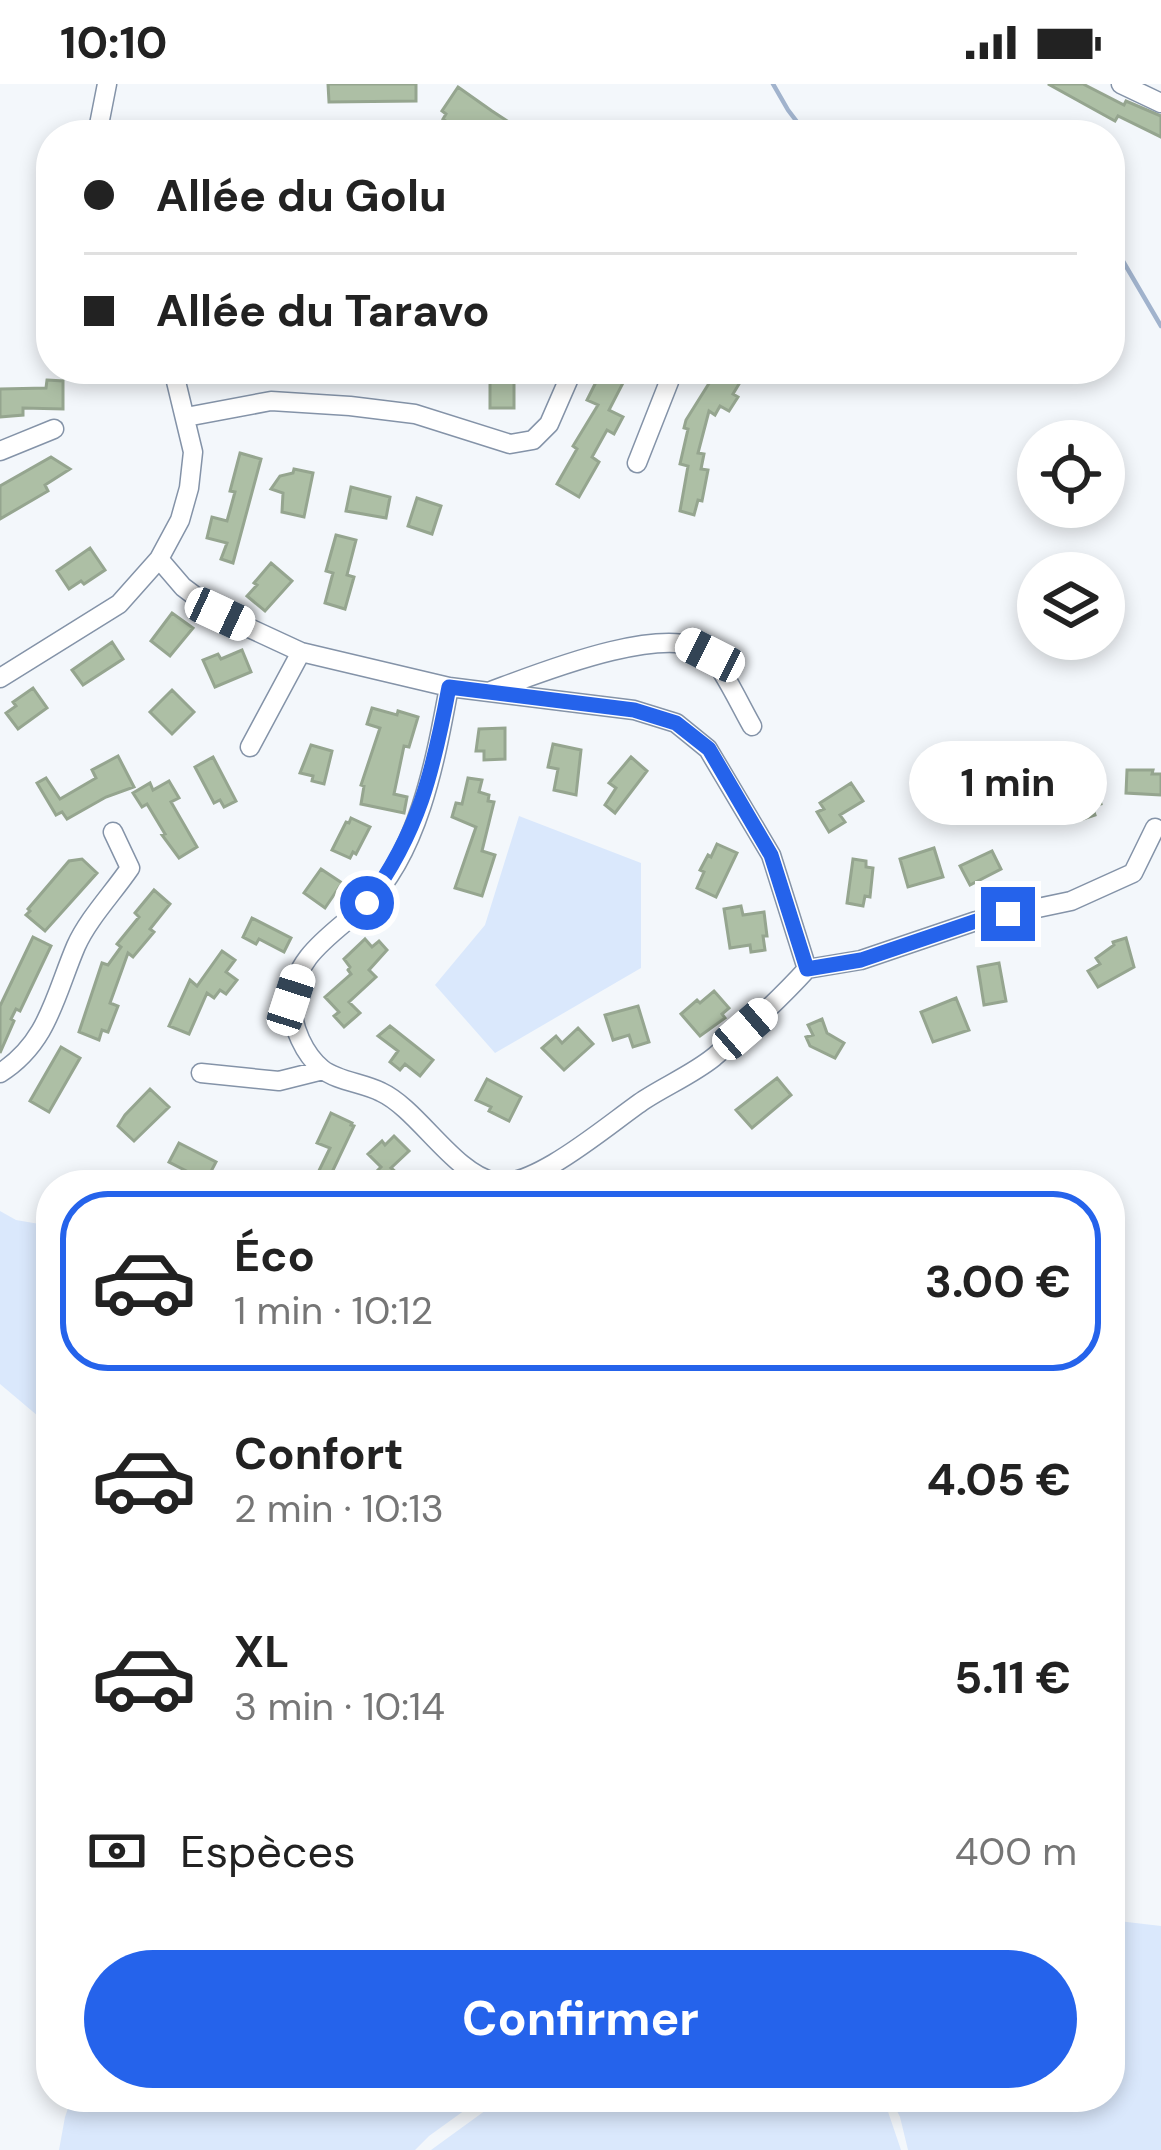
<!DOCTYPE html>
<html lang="fr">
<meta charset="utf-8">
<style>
body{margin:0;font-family:"DM Sans",sans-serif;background:#f2f2f2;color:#222;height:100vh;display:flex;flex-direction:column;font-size:45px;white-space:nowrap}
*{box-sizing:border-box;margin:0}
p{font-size:39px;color:#767676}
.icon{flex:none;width:66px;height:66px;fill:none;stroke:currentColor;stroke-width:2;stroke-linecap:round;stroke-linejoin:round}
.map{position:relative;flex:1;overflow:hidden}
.side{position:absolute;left:36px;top:1086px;width:1089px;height:942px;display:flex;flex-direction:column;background:#fff;border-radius:48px;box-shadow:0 6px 18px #0003}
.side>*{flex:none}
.banner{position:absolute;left:36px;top:36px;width:1089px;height:264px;border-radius:48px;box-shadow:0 6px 18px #0003;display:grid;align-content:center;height:264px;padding:0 48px;background:#fff}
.buttons{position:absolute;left:1017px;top:336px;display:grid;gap:24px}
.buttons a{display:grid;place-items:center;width:108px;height:108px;border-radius:50%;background:#fff;box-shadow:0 6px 18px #0003;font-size:60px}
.end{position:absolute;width:54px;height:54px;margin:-27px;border:15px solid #2563eb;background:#fff;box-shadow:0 0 0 6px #fff}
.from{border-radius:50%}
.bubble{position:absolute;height:84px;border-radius:42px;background:#fff;box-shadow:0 6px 18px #0003;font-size:39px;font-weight:700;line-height:84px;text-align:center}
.car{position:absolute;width:36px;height:72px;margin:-36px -18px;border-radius:15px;box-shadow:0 0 9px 3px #0007;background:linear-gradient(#fff 24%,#345 0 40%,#fff 0 76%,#345 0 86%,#fff 0)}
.banner b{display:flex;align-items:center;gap:42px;height:114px;font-size:45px}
.banner b+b{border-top:3px solid #e0e0e0}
.banner i{width:30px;height:30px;background:#222}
ul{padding:21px 0 0;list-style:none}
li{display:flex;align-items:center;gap:36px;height:180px;margin:0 24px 18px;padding:0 24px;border:6px solid transparent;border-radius:48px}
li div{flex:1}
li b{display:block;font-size:45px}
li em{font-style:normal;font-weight:700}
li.selected{border-color:#2563eb}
li>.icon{width:108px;height:108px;stroke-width:1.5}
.pay{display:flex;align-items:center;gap:30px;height:132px;padding:0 48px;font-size:45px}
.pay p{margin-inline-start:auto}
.action{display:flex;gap:24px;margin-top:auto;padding:24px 48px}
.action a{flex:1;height:138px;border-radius:72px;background:#2563eb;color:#fff;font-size:48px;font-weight:700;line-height:138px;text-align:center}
.status{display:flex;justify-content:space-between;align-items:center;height:84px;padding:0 60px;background:#fff;direction:ltr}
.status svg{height:33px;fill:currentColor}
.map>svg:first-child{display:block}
.green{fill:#dae8fc}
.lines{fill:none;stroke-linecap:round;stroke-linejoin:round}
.stream{stroke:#a1b3cd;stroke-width:4.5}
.building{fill:#adbfa5;stroke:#95a58f;stroke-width:3}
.minor-casing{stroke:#8493a8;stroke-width:21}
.minor{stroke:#fff;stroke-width:18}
.route{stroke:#2563eb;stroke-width:15}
</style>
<div class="status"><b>10:10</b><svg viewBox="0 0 49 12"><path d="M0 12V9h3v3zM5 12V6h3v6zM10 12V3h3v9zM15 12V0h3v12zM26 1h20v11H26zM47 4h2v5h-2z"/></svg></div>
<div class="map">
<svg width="1161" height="2066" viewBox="0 0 1161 2066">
<rect width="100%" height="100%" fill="#f3f7fb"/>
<path class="green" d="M519,732l122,47v105l-146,85 -60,-68 50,-60z
M0,1127l16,9 35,6v201l-51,-43z
M1110,1836l51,6v224h-253l-8,-33 -10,-20h220z
M72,2013h411l-54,39 -14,14h-356l6,-33z
M504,2013h379l18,53h-470z"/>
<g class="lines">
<path class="stream" d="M773,0l15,26 19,25
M1110,155l51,87"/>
</g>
<path class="building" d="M328,0h88v17l-87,1z
M1048,0h35l41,21 2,-4 35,15v21l-43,-21 -3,5z
M458,3l34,24 37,24h-45l-12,-9 -7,9 -22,-16 3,-5 -4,-3z
M494,285h14l1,11h5v28h-24v-28h3z
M718,285h30l-15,25 5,3 -9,14 -9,-5 -5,9 -6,-4 -11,42 6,1 -3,15 7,1 -6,31 -4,-1 -4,15 -14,-4 8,-45 -8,-2 8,-35 -4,-1 2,-8z
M602,286l22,11 -15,29 14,7 -9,17 -7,-4 -15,27 7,5 -20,35 -22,-13 20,-35 -4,-3 25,-41 -11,-5z
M47,296l16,1v28l-40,-1v7l-23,2v-28l46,-1z
M240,369l21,6 -28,104 -12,-4 6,-16 -20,-5 5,-21 15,4 8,-29 -5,-1z
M51,373l19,12 -25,16 3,6 -48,28v-33z
M294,385l19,4 -9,44 -22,-5 1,-19 -12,-4 9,-13 13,-3z
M351,403l39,10 -4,21 -40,-7z
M417,414l24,8 -9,28 -24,-8z
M336,451l20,5 -9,35 7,2 -9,32 -20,-6 8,-30 -7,-2z
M90,464l15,22 -21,14 -3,-3 -12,8 -12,-18z
M271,479l21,18 -27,30 -18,-15 10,-11 -3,-2z
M172,529l21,15 -23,28 -19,-15z
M112,558l11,17 -40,26 -11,-15z
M242,566l9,22 -36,15 -12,-27 15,-6 3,5z
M33,604l14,20 -29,21 -12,-16 10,-7 -3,-4z
M172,606l22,22 -22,22 -22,-22z
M372,624l25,7 1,-4 20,6 -9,30 -5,-1 -10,48 13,3 -3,16 -43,-9 3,-18 -3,-1 19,-57 -13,-4z
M505,644v31l-21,1v-9h-8l3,-22z
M553,660l28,6 -5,45 -22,-5 4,-21 -10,-2z
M311,661l21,6 -8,33 -12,-3 1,-5 -13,-3z
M118,672l16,31 -28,10 -39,22 -5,-7 -6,3 -19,-32 9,-5 14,21 36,-21 -4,-8z
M213,673l23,44 -12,6 -4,-7 -6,3 -19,-36z
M631,673l16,14 -32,42 -10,-8 11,-17 -7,-5z
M1127,686h26l-1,4h9v21l-35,-2z
M1093,691l8,29 -9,2 3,9 -15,5 -10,-39z
M468,694l14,2 -3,12 10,3 -1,6 6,1 -12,49 13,4 -13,41 -27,-8 21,-61 -24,-10 4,-14 6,1z
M169,697l10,17 -8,4 26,45 -18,11 -17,-23 3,-1 -18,-30 -5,3 -9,-14 17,-10 3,7z
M851,699l12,18 -23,14 5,7 -16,10 -12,-20 7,-3 -4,-6z
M351,734l19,9 -14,27 -3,-2 -3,6 -18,-8 14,-28 3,1z
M717,760l20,9 -21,44 -19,-9 7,-16 -4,-2 8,-15 3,2z
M934,764l9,29 -35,10 -8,-28z
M992,767l9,18 -31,16 -10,-19z
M82,775l15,14 -52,58 -19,-16 4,-4 -2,-2 41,-48z
M853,775l13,2v6l7,1 -3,29 -5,-1 -2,10 -16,-3z
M321,785l21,14 -17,25 -21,-15z
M154,806l16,14 -20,25 4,3 -21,25 -5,-4 -18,50 8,3 -10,26 -6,-2 -3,10 -20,-8 23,-69 6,2 13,-18 -4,-3 22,-27 -4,-4z
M741,822l2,9 21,-3 3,24h-4l2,14 -14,2 -1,-7 -20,3 -6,-39z
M252,834l39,20 -7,14 -25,-13 -3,5 -13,-7z
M33,853l18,9 -31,65 -4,-2 -5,10 3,2 -14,32v-47z
M1126,854l8,29 -36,20 -10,-16 12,-7 -4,-6 18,-13 -1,-3z
M365,855l7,8 7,-6 8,9 -18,20 7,7 -27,25 11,11 -16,14 -10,-11 5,-4 -14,-15 26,-23 -3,-4 2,-3 -6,-8z
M222,867l13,9 -9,12 11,8 -11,14 -6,-4 -6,8 -7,-5 -18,41 -20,-8 21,-46 7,6z
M999,879l7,38 -22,4 -6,-38z
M714,907l15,17 -7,6 3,4 -25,18 -19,-22 16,-14 3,3z
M956,914l13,32 -36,12 -12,-30z
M638,922l11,36 -16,5 -4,-12 -16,5 -8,-25z
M822,935l5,14 17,10 -9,15 -25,-12 -4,-9 7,-2 -5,-10z
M390,942l43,34 -13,16 -15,-12 -5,6 -10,-8 8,-11 -20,-15z
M578,944l15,16 -29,26 -22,-22 14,-12 6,7z
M61,963l19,11 -31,54 -19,-11z
M777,994l14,17 -39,33 -16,-18z
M487,995l34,18 -12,24 -20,-10 2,-4 -15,-7z
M150,1005l19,18 -35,34 -16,-15 7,-11z
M331,1029l21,10 -1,2 3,1 -28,59h-14l18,-37 -13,-5z
M394,1052l15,15 -18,17 6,5 -11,10 -11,-10 6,-6 -13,-13 14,-13 3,4z
M179,1059l37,19 -10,19 -37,-19z"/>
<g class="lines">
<g class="minor-casing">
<path id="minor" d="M1121,0l40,19
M97,51l10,-51
M186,333l85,-16 79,5 65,8 95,30 23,-4 16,-16 24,-55
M0,367l54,-22
M637,379l37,-94
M159,475l24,28 36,27 82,38 148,35 185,23 42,13 32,26 63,106 36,114 54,-9 115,-39 95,-20 62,-28 22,-45
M0,594l119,-74 40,-45 21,-39 9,-32 4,-36 -20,-83
M449,603c-13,70 -30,167 -84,218 -30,28 -74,52 -73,99 0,23 12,50 30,65 15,12 41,14 59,23 37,17 73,82 114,90 39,8 116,-60 149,-82 23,-15 49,-26 70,-43 33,-28 64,-56 93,-88
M491,607c46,-17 176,-70 217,-38 13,11 34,56 44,73
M250,663l51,-95
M0,989c48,-30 55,-78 76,-127 12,-27 37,-53 54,-78l-17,-36
M201,989l78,8 44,-11"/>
</g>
<use href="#minor" class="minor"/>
</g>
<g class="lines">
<path class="route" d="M367,819c52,-71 66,-131 82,-216l185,23 42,13 33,26 62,106 36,114 54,-9 115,-39 32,-7"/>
</g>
</svg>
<div class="buttons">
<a><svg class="icon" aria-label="locate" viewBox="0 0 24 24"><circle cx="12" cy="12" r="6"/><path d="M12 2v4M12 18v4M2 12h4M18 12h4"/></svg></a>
<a><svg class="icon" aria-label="layers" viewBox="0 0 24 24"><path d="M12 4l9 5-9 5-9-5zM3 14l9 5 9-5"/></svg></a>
</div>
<i class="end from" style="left:367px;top:819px"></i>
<i class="end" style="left:1008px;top:830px"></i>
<div class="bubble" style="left:909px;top:657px;width:198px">1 min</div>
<i class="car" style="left:220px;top:530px;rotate:115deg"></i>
<i class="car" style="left:710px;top:571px;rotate:297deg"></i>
<i class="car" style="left:291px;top:916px;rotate:18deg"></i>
<i class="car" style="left:745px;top:945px;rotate:49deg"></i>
<div class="banner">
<b><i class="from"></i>Allée du Golu</b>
<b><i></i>Allée du Taravo</b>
</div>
<section class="side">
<ul>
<li class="selected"><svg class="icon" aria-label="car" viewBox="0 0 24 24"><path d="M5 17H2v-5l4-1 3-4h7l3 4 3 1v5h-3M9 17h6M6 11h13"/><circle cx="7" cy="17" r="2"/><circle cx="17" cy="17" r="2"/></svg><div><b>Éco</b><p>1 min · 10:12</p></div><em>3.00 €</em></li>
<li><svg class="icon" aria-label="car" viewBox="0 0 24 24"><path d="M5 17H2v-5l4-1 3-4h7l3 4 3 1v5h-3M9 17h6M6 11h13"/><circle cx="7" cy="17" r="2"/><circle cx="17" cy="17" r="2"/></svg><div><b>Confort</b><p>2 min · 10:13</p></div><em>4.05 €</em></li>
<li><svg class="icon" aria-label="car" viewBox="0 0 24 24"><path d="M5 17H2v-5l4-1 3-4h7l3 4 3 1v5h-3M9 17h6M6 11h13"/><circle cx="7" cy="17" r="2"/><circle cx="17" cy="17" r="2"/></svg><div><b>XL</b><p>3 min · 10:14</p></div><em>5.11 €</em></li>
</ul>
<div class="pay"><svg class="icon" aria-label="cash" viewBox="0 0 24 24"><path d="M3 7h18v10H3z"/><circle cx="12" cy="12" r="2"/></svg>Espèces<p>400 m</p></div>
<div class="action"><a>Confirmer</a></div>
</section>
</div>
